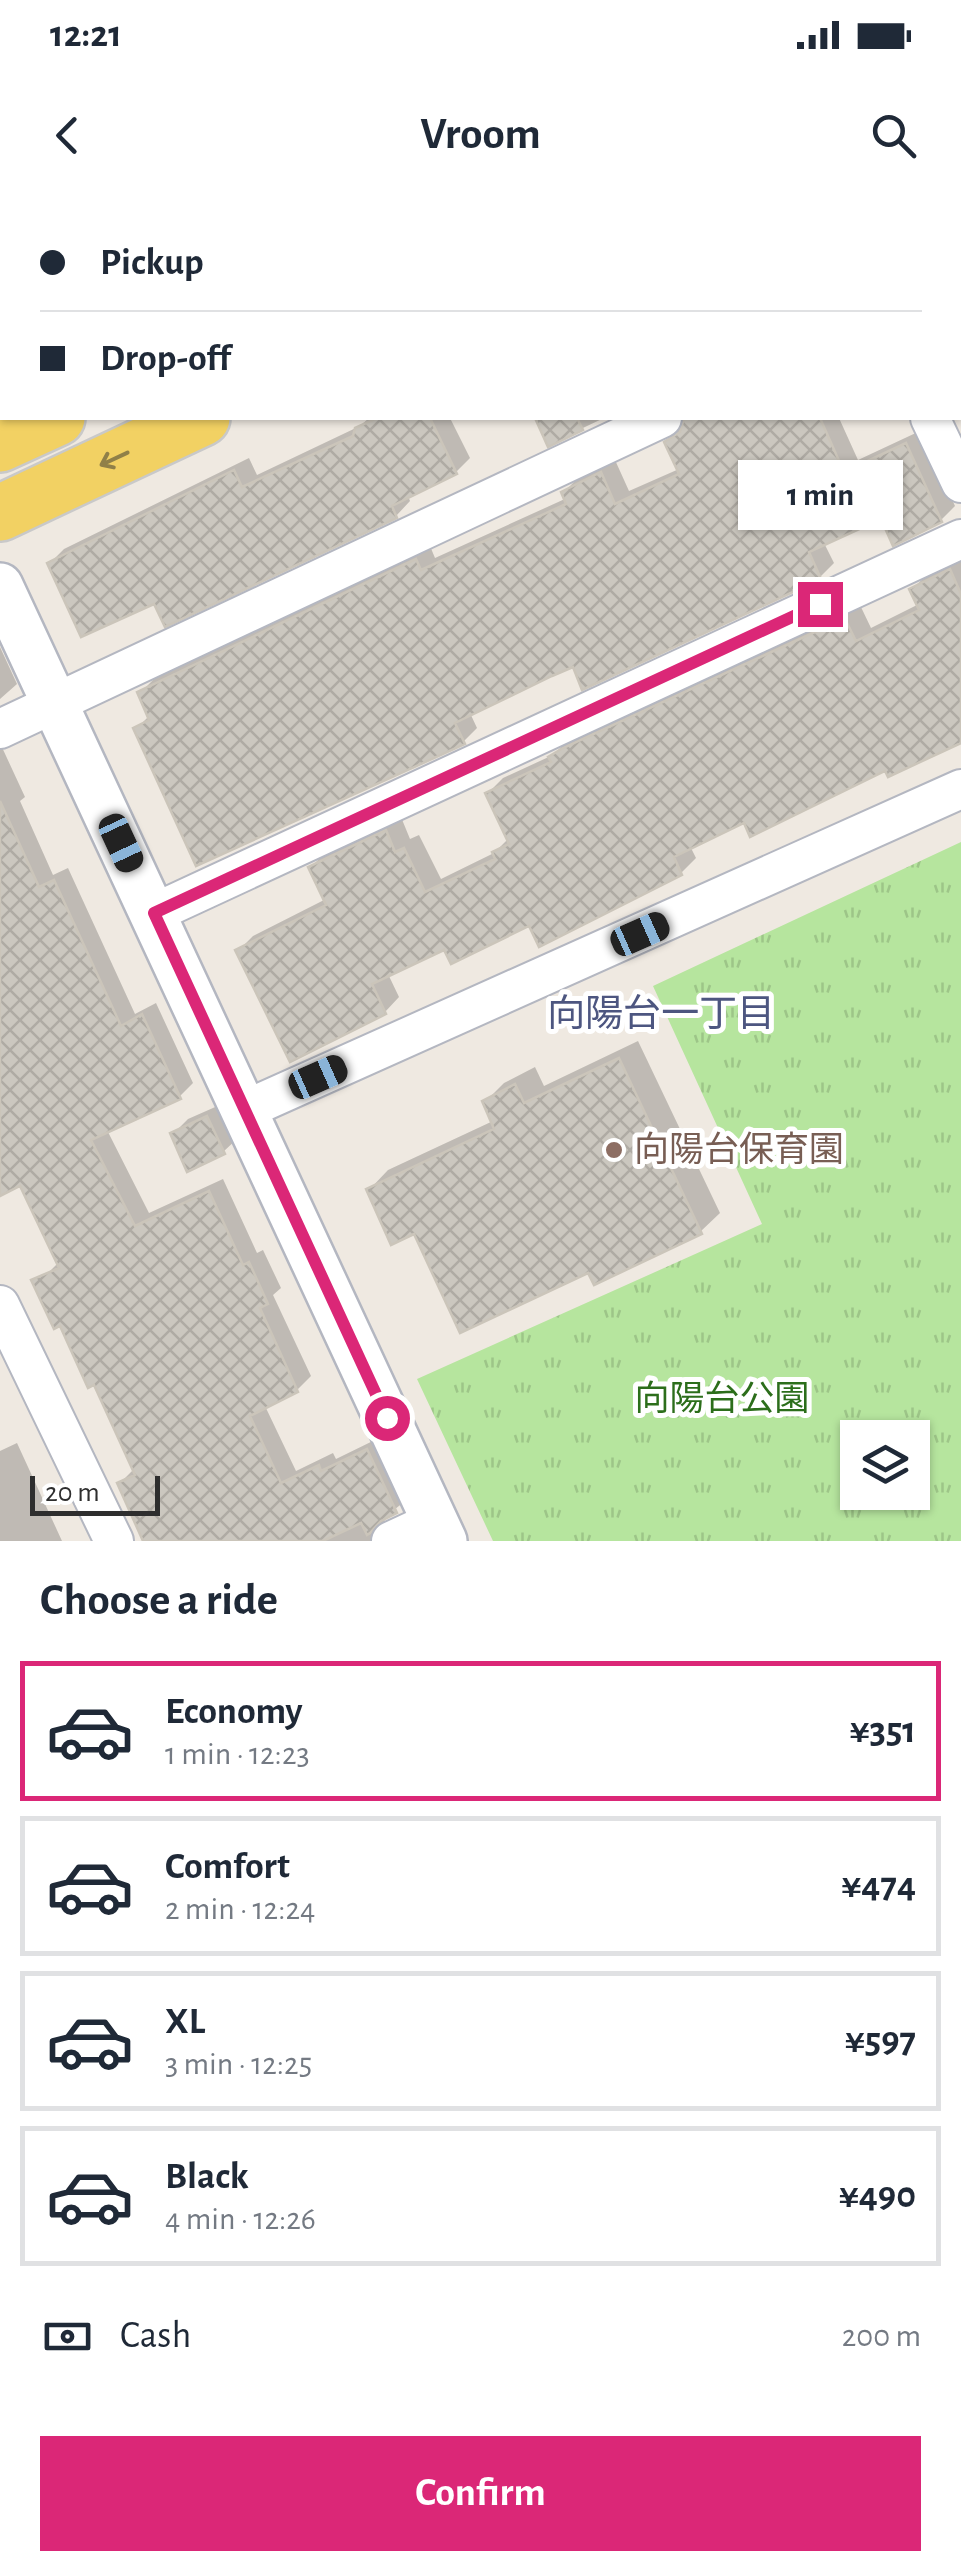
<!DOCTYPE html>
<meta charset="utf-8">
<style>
body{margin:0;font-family:"Alegreya Sans","Noto Sans JP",sans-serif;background:#f2f2f3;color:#1f2937;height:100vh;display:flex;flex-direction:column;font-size:38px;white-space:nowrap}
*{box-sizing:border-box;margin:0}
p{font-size:32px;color:#747a83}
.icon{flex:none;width:55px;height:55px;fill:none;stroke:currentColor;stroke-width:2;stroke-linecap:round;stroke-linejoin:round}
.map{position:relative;height:1341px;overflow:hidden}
.sheet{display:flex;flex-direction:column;background:#fff;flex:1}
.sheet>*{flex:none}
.banner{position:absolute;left:0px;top:0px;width:962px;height:220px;box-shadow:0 2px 8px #0004;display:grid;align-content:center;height:220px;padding:0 40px;background:#fff}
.buttons{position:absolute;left:840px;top:1220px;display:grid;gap:20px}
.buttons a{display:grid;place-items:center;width:90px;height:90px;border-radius:0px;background:#fff;box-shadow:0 2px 8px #0004;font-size:50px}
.scale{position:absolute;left:30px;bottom:25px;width:130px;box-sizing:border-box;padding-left:10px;border:5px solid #2e2e2e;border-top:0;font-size:28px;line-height:35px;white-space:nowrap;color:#2e2e2e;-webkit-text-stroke:8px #fff;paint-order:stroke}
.end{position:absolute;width:45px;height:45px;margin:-22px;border:12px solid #db2777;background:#fff;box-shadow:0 0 0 5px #fff}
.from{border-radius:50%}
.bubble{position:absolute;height:70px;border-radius:0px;background:#fff;box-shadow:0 2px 8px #0004;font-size:32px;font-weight:700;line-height:70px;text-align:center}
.car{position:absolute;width:30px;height:60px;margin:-30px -15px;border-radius:12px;box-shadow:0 0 8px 2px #0007;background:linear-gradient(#222 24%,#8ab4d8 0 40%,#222 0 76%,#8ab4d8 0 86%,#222 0)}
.banner b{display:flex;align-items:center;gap:35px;height:95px;font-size:38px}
.banner b+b{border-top:2px solid #e0e1e3}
.banner i{width:25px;height:25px;background:#1f2937}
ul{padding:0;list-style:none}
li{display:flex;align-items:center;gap:30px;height:140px;margin:0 20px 15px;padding:0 20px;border:5px solid #e0e1e3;border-radius:0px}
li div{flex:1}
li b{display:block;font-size:38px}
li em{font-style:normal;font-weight:700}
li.selected{border-color:#db2777}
li>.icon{width:90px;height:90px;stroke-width:1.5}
h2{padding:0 40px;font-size:45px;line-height:120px}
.pay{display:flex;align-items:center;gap:25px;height:110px;padding:0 40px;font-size:38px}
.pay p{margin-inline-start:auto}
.action{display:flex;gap:20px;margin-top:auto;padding:20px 40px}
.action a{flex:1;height:115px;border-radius:0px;background:#db2777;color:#fff;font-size:40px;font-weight:700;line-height:115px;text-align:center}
.status{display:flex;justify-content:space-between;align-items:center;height:70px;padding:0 50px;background:#fff;direction:ltr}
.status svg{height:28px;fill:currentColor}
header{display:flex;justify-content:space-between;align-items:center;height:130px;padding:0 40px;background:#fff;font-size:45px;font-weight:700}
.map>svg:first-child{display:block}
.park{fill:url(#park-tufts);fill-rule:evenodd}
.shadow{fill:#0003}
.building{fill:url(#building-cross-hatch);stroke:#cbc5ba;stroke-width:2.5}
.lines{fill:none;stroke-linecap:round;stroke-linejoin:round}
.minor-casing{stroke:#b4b7c1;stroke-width:42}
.tertiary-casing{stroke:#b4b7c1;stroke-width:50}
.primary-casing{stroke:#c9c9c9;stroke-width:60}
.minor{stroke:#fff;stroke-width:38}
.tertiary{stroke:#fff;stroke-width:45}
.primary{stroke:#f2d163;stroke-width:55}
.oneway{stroke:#908048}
.route{stroke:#db2777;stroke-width:12}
.education-dot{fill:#8d6e63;stroke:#fff;stroke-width:4}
.labels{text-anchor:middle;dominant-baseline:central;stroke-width:10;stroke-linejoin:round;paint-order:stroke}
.education-label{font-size:35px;fill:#785e54;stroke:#fff;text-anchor:start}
.park-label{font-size:35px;fill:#2c6e1b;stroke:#fff}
.neighbourhood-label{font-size:38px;fill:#4d5680;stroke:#fff}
</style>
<div class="status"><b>12:21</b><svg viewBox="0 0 49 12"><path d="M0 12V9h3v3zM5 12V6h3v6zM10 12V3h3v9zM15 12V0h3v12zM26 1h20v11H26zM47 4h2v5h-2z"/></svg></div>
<header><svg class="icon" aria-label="back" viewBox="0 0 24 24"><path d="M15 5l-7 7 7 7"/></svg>Vroom<svg class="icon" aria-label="search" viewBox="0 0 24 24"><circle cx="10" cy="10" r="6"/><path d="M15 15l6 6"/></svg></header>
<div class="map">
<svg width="961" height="1341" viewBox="0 0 961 1341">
<defs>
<pattern id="park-tufts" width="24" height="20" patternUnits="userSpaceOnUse" patternTransform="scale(2.5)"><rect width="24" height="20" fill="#b6e59e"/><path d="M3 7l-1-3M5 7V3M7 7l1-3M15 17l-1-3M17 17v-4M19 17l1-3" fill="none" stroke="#9dc588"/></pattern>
<pattern id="building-cross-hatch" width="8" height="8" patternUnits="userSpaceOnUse" patternTransform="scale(2.5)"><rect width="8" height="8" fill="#cbc7bf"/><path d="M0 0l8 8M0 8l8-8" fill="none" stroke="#afaba4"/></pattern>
</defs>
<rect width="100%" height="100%" fill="#efe9e1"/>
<path class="park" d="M961,642v699h-468l-76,-162 345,-155 -109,-238zM858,1238h54v54h-54z"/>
<path class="shadow" d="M105,0h114l2,2h-119z
M263,0h113l-6,2z
M910,0h51l-1,153v-151z
M2,46v132l-2,1v-132z
M369,218h81l20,40 -14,14 -48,24 2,5 -14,15 -241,84 -105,-37 14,-14 185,-91 8,17 103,-49z
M537,218h67l-55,26z
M685,218h154l19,42 62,-29 35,75 -14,14 -58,-4 -59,27 10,20 -14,14 -246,87 -104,49 7,15 -14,14 -327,-13 14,-14 -10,-22 14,-14 276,-133 5,12 132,-60 -3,-6 14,-14 37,-18 14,31 50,-22 -12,-27z
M961,358v185l-216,77 -55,26 6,12 -15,15 -235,74 -58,27 11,23 -14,15 -147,-61 15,-15 73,-37 -15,-32 15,-15 75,-35 9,22 9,-4 22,44 53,-26 15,-15 -21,-45 15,-15 50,-23 13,-13 294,-137 11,23 48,-24 -7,-15 15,-14z
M0,447l17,37 -17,15z
M0,543l25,54 -5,4 33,74 15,-7 67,146 21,-11 37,80 -14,14 -72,33 42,83 74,-34 34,74 6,-3 18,38 -8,7 38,81 -14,14 -32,16 31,65 37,-18 3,6 45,-22 28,61 -24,19 -2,18 5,6h-242l-26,-58 15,-15 -90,-192 14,-14 -38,-79 -21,-4z
M638,841l82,172 -20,19 -111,38 -174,-39 -46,-41 19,-20 105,-49 -8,-19 19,-19 31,-16 9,19z
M222,904l16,34 -15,14 -50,-18 15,-15z
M17,1243l45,98h-62v-90z"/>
<path class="building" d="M377,218h53l27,56 -65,32 5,12 -232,109 -11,-23 -73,33 -34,-74 187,-93 8,17 111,-51 2,-8z
M535,218h42l6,12 -35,17z
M684,218h136l24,54 62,-29 36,79 -49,24 -12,-27 -72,33 12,27 -239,111 -9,-23 -21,9 -97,47 10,21 -269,122 -63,-138 16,-8 -12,-28 279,-133 5,11 145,-66 -5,-12 40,-20 14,32 64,-30 -15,-32 16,-10z
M950,369l11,25v149l-73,34 -3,-6 -135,66 -6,-14 -70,34 8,18 -143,72 -10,-21 -78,38 -7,-14 -72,34 14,30 -96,48 -55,-112 91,-45 -18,-38 78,-37 9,22 9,-4 21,44 70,-33 -3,-7 17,-8 -24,-51 66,-31 -3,-5 15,-9 278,-128 4,-1 11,22 63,-31 -10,-21z
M0,601l39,86 15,-7 67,146 21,-12 39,85 -90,41 44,86 74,-35 34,74 6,-3 19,42 -8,4 38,84 -48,24 31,67 38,-18 2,6 46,-22 30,64 -16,8 -11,12 -3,2 -6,-12 -38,18h-180l-26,-58 18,-8 -41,-90 -6,3 -28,-62 -6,3 -23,-49 28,-12 -39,-82 -20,10z
M619,858l83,176 -108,51 -6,-12 -128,60 -46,-99 -23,11 -25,-56 128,-60 -12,-28 33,-17 9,19z
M207,916l18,38 -38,18 -17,-39z"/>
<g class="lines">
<g class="minor-casing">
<path id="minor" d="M64,2l5,-2
M0,32l2,-1
M930,218l31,65
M0,529l662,-311
M154,713l807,-374
M247,909l714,-320
M0,1105l114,236
M391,1341l43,-20"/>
</g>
<g class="tertiary-casing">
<path id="tertiary" d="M0,386l444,955"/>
</g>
<g class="primary-casing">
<path id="primary" d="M520,2l5,-2
M656,2l5,-2
M0,244l57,-26
M0,313l202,-95"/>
</g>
<use href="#minor" class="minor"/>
<use href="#tertiary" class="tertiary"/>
<use href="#primary" class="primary"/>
</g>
<defs><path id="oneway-shaft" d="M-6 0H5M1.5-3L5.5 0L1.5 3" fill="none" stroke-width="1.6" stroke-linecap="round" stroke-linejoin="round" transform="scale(2.5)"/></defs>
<use class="oneway" href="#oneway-shaft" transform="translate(114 259) rotate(155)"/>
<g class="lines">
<path class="route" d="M387,1218l-233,-505 666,-309"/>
</g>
<circle class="education-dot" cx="614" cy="950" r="10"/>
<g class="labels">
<g class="education-label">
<text x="634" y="950">向陽台保育園</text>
</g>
<g class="park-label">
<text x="722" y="1199">向陽台公園</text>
</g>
<g class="neighbourhood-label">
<text x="661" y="815">向陽台一丁目</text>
</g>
</g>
</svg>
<div class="buttons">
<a><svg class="icon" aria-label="layers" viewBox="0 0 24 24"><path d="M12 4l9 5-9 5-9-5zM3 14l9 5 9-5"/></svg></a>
</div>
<div class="scale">20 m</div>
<i class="end from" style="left:387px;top:1218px"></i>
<i class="end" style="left:820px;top:404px"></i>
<div class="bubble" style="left:738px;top:260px;width:165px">1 min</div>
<i class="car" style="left:121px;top:643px;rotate:155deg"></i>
<i class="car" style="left:640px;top:734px;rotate:66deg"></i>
<i class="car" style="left:318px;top:877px;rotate:66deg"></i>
<div class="banner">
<b><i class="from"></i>Pickup</b>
<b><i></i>Drop-off</b>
</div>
</div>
<section class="sheet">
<h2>Choose a ride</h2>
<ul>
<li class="selected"><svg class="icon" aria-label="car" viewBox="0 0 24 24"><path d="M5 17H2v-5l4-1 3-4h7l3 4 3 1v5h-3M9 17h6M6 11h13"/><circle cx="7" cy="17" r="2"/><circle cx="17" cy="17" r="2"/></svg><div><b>Economy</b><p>1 min · 12:23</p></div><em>¥351</em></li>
<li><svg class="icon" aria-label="car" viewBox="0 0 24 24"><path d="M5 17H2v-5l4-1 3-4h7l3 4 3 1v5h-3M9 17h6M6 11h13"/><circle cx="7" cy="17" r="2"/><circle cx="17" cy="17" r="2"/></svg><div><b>Comfort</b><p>2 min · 12:24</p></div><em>¥474</em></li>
<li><svg class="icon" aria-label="car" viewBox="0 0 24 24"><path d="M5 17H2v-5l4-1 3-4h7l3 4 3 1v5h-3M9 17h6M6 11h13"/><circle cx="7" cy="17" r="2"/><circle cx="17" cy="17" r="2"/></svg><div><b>XL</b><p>3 min · 12:25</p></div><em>¥597</em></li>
<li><svg class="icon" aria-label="car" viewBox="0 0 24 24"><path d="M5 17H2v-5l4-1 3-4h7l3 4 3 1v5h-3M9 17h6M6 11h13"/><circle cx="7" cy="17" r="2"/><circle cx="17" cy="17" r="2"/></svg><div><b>Black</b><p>4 min · 12:26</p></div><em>¥490</em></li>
</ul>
<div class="pay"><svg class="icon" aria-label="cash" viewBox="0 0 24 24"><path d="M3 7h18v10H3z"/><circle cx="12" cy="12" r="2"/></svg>Cash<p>200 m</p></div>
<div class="action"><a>Confirm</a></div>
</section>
